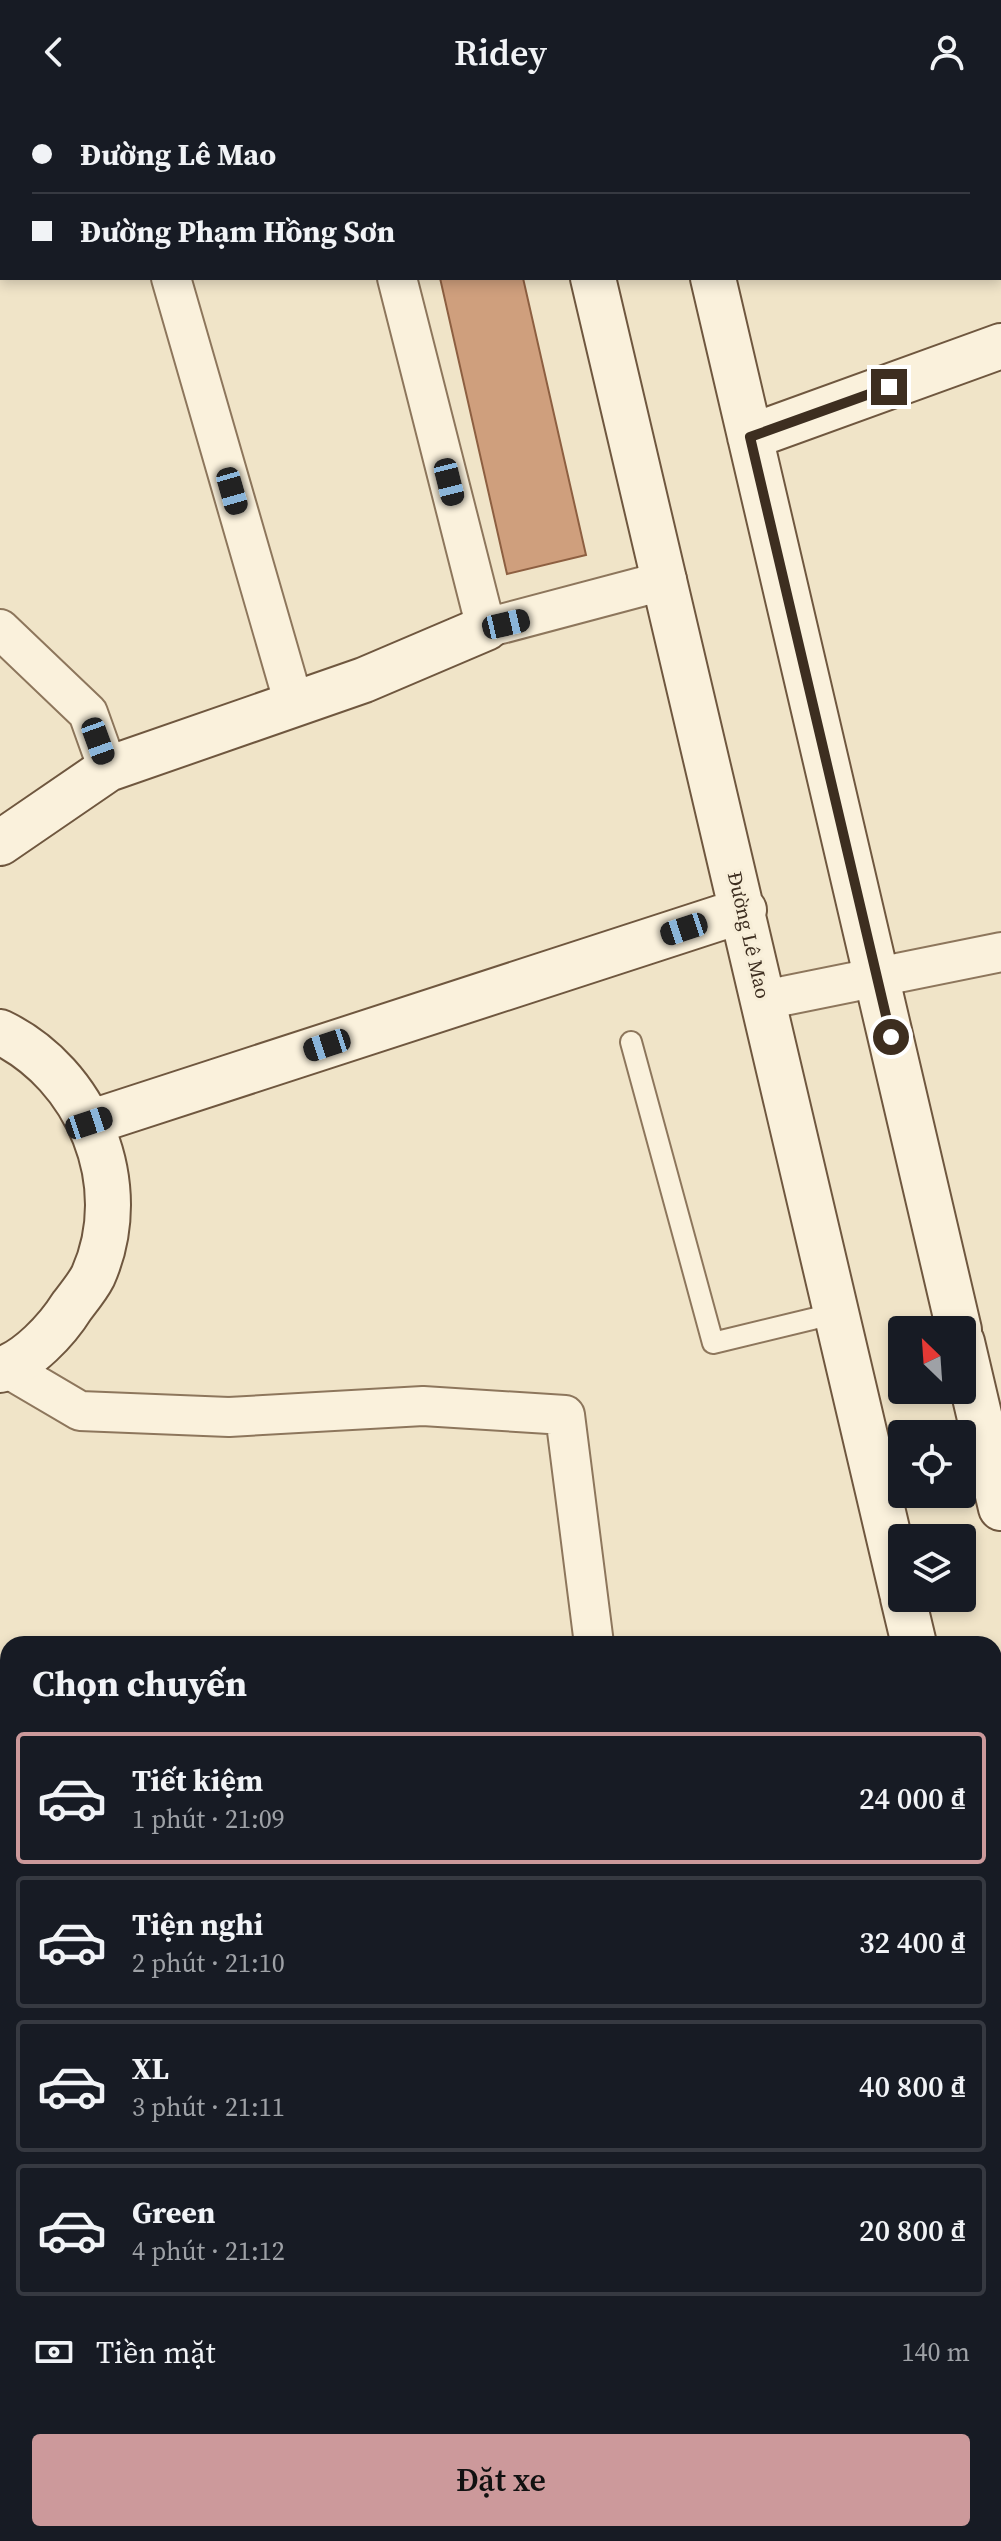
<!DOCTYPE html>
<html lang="vi">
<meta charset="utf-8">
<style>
body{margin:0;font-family:"Source Serif 4",serif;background:#242831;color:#f1f3f6;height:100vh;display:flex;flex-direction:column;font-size:30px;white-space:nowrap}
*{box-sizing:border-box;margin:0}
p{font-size:26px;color:#9ea1a6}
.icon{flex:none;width:44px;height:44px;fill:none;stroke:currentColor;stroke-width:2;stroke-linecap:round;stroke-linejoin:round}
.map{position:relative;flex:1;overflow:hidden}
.panel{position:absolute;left:0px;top:1532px;width:1002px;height:906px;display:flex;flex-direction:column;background:#171b24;border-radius:24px 24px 0 0;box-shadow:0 4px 12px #0003}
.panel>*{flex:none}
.hud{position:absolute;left:0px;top:0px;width:1002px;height:176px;box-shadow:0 4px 12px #0003;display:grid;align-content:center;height:176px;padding:0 32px;background:#171b24}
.needle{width:52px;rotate:335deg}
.controls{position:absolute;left:888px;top:1212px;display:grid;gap:16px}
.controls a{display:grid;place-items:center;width:88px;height:88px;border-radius:8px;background:#171b24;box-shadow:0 4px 12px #0003;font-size:40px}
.end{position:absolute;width:36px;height:36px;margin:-18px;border:10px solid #3d2e20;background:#fff;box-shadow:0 0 0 4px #fff}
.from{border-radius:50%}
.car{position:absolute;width:24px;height:48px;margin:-24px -12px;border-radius:10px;box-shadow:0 0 6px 2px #0007;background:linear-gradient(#222 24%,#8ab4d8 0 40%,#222 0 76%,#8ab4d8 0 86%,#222 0)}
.hud b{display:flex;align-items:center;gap:28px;height:76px;font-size:30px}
.hud b+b{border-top:2px solid #363941}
.hud i{width:20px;height:20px;background:#f1f3f6}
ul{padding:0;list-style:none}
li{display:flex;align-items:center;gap:24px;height:132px;margin:0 16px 12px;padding:0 16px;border:4px solid #363941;border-radius:8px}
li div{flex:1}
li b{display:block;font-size:30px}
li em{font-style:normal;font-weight:600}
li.on{border-color:#cc999b}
li>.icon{width:72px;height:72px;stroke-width:1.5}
h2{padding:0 32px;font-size:36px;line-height:96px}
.pay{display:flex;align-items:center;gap:20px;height:88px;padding:0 32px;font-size:30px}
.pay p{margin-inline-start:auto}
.primary-button{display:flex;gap:16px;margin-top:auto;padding:16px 32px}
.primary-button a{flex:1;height:92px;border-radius:8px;background:#cc999b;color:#111;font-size:32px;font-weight:600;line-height:92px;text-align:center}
header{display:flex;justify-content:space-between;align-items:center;height:104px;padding:0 32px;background:#171b24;font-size:36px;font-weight:600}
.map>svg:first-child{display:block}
.water{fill:#a9c4bc;stroke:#6f938a;stroke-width:2}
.building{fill:#cf9f7d;stroke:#8d5f41;stroke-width:2}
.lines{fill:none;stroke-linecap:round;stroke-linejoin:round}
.lane-casing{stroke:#8d765c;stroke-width:24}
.street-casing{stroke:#8d765c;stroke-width:42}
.secondary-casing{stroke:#6f573f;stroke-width:48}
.lane{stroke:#faf1dc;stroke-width:20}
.street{stroke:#faf1dc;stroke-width:38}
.secondary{stroke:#faf1dc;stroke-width:44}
.route{stroke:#3d2e20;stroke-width:10}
.labels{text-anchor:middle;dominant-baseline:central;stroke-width:6;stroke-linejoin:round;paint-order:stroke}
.street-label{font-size:20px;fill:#3d2e20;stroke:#f7eed8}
</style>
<header><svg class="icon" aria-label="back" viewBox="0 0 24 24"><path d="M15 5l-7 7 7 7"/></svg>Ridey<svg class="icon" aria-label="person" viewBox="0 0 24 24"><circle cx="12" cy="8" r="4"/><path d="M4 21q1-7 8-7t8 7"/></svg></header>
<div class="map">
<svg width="1001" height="2437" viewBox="0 0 1001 2437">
<rect width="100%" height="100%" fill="#f0e4c8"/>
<path class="water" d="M0,1718l8,2v384l-8,1z"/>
<path class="building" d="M400,0h83v2h-83z
M440,174h83l63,277 -79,19z"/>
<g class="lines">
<g class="lane-casing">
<path id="lane" d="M631,938l82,301 124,-30"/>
</g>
<g class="street-casing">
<path id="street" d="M120,0l1,2
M353,0l1,2
M171,174l123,426
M397,174l89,350 181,-48
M0,525l88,84 20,56
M764,896l237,-48
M7,1264l73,43 149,6 194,-11 142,9 29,229
M0,1666l8,2
M0,2156l8,-1
M349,2430l1,7
M690,2430l1,7"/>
</g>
<g class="secondary-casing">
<path id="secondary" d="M551,0v2
M674,0v2
M593,174l309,1315
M713,174l246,1052
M750,333l251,-91
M0,739l108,-74 256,-89 122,-52
M0,928c87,42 134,152 93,244 -5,10 -14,21 -21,30 -15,24 -44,55 -72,64
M89,1019l655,-213
M962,1238l39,166
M903,1494l11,46
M994,1885l7,30
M994,2380l7,-1
M509,2437l60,-7"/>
</g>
<use href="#lane" class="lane"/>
<use href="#street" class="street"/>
<use href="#secondary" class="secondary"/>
</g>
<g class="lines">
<path class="route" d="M889,283l-139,50 141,600"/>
</g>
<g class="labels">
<g class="street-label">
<text transform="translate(749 831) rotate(77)">Đường Lê Mao</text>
</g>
</g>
</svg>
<div class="controls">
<a><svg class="needle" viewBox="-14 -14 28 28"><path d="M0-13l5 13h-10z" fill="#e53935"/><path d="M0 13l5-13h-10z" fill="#9ea1a6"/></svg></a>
<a><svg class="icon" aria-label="locate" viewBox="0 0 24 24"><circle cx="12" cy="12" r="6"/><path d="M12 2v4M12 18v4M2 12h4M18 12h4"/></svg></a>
<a><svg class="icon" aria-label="layers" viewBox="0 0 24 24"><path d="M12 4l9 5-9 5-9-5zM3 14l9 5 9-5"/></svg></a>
</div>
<i class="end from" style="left:891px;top:933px"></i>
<i class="end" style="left:889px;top:283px"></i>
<i class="car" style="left:449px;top:378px;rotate:166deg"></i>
<i class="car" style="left:232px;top:387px;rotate:164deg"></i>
<i class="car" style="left:506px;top:520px;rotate:77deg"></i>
<i class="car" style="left:98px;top:637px;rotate:160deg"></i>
<i class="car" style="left:684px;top:825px;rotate:252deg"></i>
<i class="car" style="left:327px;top:941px;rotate:252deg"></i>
<i class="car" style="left:89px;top:1019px;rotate:72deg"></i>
<div class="hud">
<b><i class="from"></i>Đường Lê Mao</b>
<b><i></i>Đường Phạm Hồng Sơn</b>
</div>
<section class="panel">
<h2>Chọn chuyến</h2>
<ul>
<li class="on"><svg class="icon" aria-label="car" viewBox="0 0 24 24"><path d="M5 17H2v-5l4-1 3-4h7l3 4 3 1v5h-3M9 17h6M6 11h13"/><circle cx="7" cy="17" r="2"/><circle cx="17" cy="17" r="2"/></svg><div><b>Tiết kiệm</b><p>1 phút · 21:09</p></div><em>24 000 ₫</em></li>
<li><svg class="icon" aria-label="car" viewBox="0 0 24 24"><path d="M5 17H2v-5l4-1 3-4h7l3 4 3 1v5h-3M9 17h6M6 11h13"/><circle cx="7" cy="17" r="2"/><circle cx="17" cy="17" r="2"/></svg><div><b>Tiện nghi</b><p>2 phút · 21:10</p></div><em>32 400 ₫</em></li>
<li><svg class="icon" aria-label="car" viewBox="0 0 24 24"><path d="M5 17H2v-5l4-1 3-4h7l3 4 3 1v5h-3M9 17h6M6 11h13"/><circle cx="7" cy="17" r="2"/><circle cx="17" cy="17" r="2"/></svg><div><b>XL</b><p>3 phút · 21:11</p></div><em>40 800 ₫</em></li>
<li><svg class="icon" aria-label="car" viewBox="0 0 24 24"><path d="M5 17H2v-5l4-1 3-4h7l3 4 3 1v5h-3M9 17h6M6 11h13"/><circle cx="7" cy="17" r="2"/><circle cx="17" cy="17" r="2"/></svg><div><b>Green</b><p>4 phút · 21:12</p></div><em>20 800 ₫</em></li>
</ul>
<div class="pay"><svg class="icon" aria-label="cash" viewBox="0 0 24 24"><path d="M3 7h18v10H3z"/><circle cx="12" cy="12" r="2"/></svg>Tiền mặt<p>140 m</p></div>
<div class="primary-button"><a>Đặt xe</a></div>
</section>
</div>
